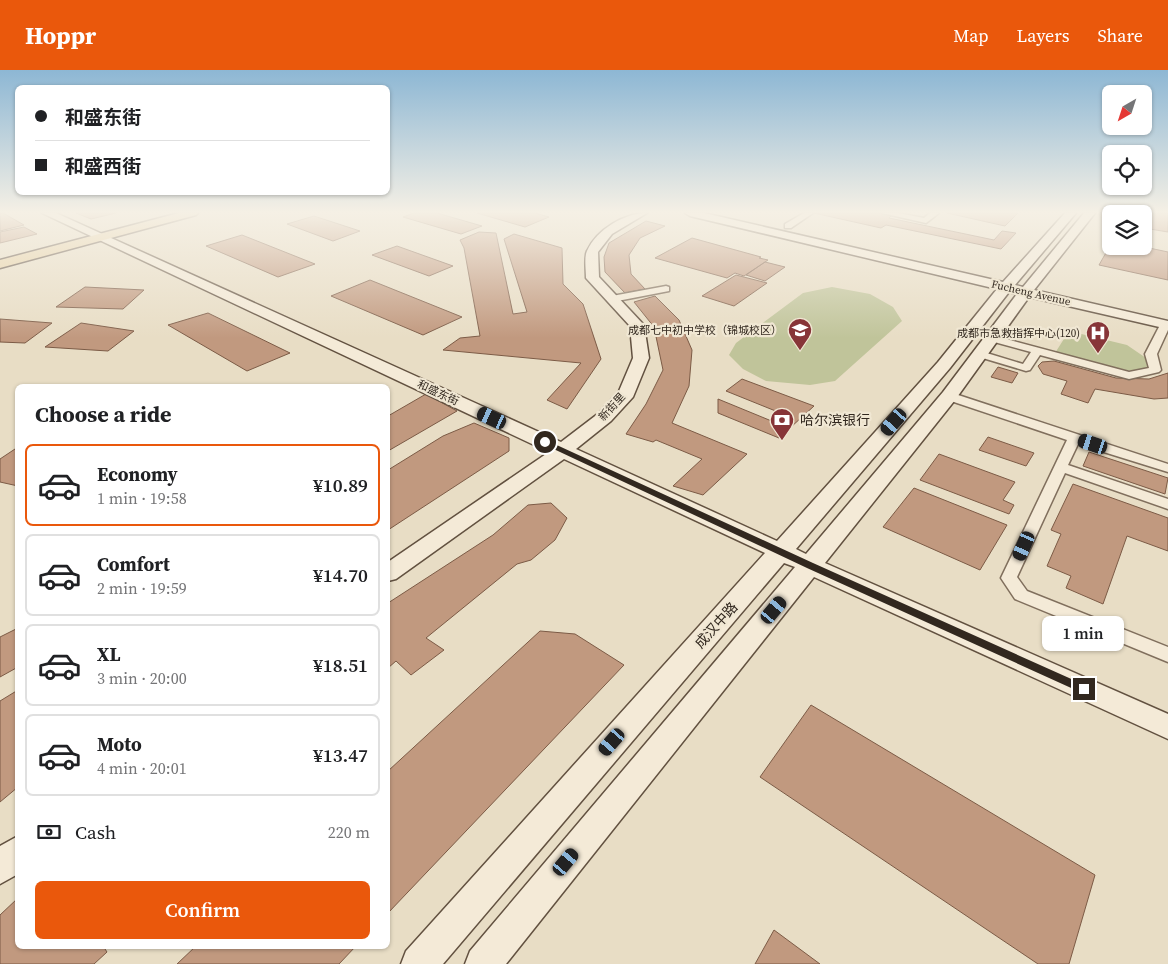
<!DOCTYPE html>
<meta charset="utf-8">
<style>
body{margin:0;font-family:"Source Serif 4","Noto Sans SC",serif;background:#f6f6f6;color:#202124;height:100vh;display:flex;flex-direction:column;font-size:19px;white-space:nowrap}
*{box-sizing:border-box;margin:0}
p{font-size:16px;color:#757577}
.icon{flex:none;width:28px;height:28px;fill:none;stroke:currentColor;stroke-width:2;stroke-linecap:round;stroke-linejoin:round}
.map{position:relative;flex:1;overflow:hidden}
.side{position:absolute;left:15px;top:314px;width:375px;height:565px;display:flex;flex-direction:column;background:#fff;border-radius:8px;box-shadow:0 1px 4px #0004}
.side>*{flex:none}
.hud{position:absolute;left:15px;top:15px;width:375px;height:110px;border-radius:8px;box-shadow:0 1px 4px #0004;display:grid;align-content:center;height:110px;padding:0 20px;background:#fff}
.needle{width:32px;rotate:219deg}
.fabs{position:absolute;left:1102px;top:15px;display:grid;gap:10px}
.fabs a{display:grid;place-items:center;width:50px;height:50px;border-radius:8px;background:#fff;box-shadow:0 1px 4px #0004;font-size:25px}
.end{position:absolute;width:22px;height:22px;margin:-11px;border:6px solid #32281f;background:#fff;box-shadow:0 0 0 2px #fff}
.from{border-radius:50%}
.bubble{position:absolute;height:35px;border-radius:8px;background:#fff;box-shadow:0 1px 4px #0004;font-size:16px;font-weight:600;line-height:35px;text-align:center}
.car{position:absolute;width:15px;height:30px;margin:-15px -8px;border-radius:6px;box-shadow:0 0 4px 1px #0007;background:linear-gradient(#222 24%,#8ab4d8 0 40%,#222 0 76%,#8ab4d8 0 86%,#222 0)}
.hud b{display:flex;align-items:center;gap:18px;height:48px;font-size:19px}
.hud b+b{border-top:1px solid #e0e0e0}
.hud i{width:12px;height:12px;background:#202124}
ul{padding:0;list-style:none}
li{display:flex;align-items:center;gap:15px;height:82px;margin:0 10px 8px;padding:0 10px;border:2px solid #e0e0e0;border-radius:8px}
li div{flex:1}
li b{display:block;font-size:19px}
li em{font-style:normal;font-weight:600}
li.selected{border-color:#ea580c}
li>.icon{width:45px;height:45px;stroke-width:1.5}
h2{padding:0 20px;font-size:22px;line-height:60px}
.pay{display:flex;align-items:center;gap:12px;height:55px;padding:0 20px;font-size:19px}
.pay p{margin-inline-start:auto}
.button{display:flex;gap:10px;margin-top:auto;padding:10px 20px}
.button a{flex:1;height:58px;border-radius:8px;background:#ea580c;color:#fff;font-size:20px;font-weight:600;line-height:58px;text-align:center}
header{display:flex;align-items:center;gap:30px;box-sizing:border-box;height:70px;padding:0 25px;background:#ea580c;color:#fff}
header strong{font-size:24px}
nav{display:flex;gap:28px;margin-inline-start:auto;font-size:18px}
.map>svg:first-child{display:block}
.green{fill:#c0c49a}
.building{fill:#c1997f;stroke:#7c5b46}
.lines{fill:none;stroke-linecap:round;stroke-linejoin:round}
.street-casing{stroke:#806f5d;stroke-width:3}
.secondary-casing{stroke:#625140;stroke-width:3}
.primary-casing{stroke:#4f3e31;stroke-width:3}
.street{fill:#f4ead7;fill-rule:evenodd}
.secondary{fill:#f4ead7;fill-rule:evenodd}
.primary{fill:#e6cfa1;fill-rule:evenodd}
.route{fill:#32281f}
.labels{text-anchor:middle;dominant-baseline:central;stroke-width:4.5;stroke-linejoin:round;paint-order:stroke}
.far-street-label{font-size:11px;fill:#32281f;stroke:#f0e7d3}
.far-poi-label{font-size:11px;fill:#32281f;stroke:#f0e7d3;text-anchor:end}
.poi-label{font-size:14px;fill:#32281f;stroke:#f0e7d3;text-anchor:start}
.street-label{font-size:14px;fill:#32281f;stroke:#f0e7d3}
</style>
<header>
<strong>Hoppr</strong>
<nav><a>Map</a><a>Layers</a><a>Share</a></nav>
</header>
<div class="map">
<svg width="1168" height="894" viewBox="0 0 1168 894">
<rect width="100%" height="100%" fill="#e8ddc5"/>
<path class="green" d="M832,217l38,7 23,13 9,14 -67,60 -25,4 -44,-4 -23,-12 -14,-14 7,-12 67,-50z
M1069,261l58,14 19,13 1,9c-29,11 -64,-6 -92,-14z"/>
<path class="building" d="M0,143h3l21,12 -24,6z
M76,143h40l-25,6z
M414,143h23l45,13 -21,8 -58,-17z
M477,143h58l14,4 -24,10z
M814,143h67l11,2 -3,3 105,22 8,-9 14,2 -15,16 -115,-24 -5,3z
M947,143h71l-13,13z
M1138,143h30v19l-24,-4v-14z
M314,146l46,15 -27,10 -46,-17z
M646,151l19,5 -25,12 -11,17 2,19 14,15 -20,4 -20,-21 -1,-15 5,-14z
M24,157l13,7 -37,9v-11z
M479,162l17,1 17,81 14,-2 -23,-73 10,-5 48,14 1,36 20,20 18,55 -34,50 -20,-9 34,-37 -138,-13 17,-12 20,-2 -16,-88 -4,-8z
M242,165l73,29 -37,13 -72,-31z
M692,168l69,19 -2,1 9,2 -24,16 -9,-3 -8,5 -72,-20z
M1111,174v2h29l28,6v28l-69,-15z
M397,176l56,20 -24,10 -57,-21z
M765,192l20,5 -20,14 -19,-6z
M736,205l31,8 -33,23 -32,-10z
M370,210l92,37 -39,18 -92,-39z
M85,217l59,3 -21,19 -67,-2z
M655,226l24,24 13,30 -3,36 -17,37 75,31 -44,41 -30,-9 29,-27 -46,-19 -3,2 -27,-8 20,-30 17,-34 -9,-43 -20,-25z
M208,243l82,40 -43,18 -79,-46z
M0,249l52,4 -27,20 -25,-1z
M81,253l53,8 -26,20 -63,-4z
M1054,291l62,17 33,1 19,-6v25l-14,1 -59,-10 -7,14 -27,-9 6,-13 -24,-7 -5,-8 4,-4z
M998,297l20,6 -6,10 -21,-6z
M742,309l72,27 -35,32 -61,-25v-14l56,23 9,-8 -57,-23z
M426,324l31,17 -69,40v-35z
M474,353l35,15v13l-121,79v-60l55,-34z
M988,367l46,16 -8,13 -47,-16z
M18,377v39l-18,-4v-23z
M1089,382l79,26 -3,16 -82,-28z
M939,384l76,28 -12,18 11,5 -5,9 -89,-34z
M1073,414l95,34v33l-41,-15 -24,68 -37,-16 5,-12 -24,-10 14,-32 -10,-4z
M914,418l93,37 -27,45 -97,-43z
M551,433l16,15 -12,22 -24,20 -14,4 -91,74 18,12 -33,25 -15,-14 -8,7v-65l105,-68 35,-30z
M18,558v39l-18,10v-40z
M540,561l35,3 49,31 -236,248v-142z
M18,620v97l-18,15v-101z
M811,635l284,170 -26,89h-31l-278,-187z
M18,828v48h85l4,6 -13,12h-94v-49z
M774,860l46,34h-65z
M196,876h160l-17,18h-162z"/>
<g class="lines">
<g class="street-casing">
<path id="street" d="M804,143h9l-22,15h-6v-4z
M882,143h16l26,5 6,-5h9l-13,10z
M666,216l3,1v4l-57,11 -5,-3 5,-3z
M1165,252l3,1v7l-11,24 4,16 -2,2 -30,7 -89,-24 -10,15 -4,1 -50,-15 -2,-2 6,-3 43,13 8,-12 -44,-12 -1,-2 1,-2 4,-1 138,37 20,-4 -4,-14 15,-29z
M949,322l219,72v8l-90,-28 -10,21 100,34v10l-103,-36 -48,104 10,14 141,56v15l-153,-63 -14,-21 66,-138 -122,-41 -2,-3z"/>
</g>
<g class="secondary-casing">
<path id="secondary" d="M42,143h14l505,229 38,-29 20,-22 14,-33 -3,-32 -44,-48c0,-8 -2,-21 1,-27 10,-22 38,-38 60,-38l-35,21 -14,18 1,25 45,48 5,33 -16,39 -22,24 -35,28 201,92 161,-179 59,-73 -307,-73 -5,-3h19l299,69 62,-69h11l-61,72 8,2 61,-74h11l-61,77 134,31v8l-139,-32 -74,103 -130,163 343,151v25l-354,-162 -308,387h-41l5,-13 325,-384 -11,-4 -341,401h-42l5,-13 359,-398 -201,-94 -168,120 -8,2v-19l161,-110zM1009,222l8,2 -74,98 -137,162 -10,-5 154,-181z
M18,766v38l-18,10v-38z"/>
</g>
<g class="primary-casing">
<path id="primary" d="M179,143h19l-2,2 -196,53v-8z"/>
</g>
<use href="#street" class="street"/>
<use href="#secondary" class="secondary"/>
<use href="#primary" class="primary"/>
</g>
<linearGradient id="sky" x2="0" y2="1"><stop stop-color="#8db7d4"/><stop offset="0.53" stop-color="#f5f0e5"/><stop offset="1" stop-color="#f5f0e5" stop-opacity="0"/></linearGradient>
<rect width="1168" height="268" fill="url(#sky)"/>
<path class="route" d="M543,371h5l265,122 274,123 2,3 -2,3h-7l-273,-124 -264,-124z"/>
<defs>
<g id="school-pin" transform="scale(1.25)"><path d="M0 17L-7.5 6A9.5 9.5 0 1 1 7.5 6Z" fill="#873538" stroke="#f0e7d3"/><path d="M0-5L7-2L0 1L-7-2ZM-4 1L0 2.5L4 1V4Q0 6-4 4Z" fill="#fff"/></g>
<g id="hospital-pin" transform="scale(1.25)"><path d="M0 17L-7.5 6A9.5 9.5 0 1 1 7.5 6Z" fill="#873538" stroke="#f0e7d3"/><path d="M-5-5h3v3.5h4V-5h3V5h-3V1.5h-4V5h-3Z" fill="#fff"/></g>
<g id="bank-pin" transform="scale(1.25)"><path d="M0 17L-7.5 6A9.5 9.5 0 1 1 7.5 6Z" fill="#873538" stroke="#f0e7d3"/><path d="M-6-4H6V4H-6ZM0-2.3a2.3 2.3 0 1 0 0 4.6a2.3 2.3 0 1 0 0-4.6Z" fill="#fff"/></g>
</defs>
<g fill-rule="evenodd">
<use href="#school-pin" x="800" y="260"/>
<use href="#hospital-pin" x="1098" y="263"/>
<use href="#bank-pin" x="782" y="350"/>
</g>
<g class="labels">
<g class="far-street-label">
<text transform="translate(1031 223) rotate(13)">Fucheng Avenue</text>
<text transform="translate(438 323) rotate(25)">和盛东街</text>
<text transform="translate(612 337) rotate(-47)">新街里</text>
</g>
<g class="far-poi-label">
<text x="782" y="260">成都七中初中学校（锦城校区）</text>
<text x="1080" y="263">成都市急救指挥中心(120)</text>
</g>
<g class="poi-label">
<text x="800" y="350">哈尔滨银行</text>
</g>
<g class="street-label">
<text transform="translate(716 555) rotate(-48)">成汉中路</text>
</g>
</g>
</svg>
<div class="fabs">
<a><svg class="needle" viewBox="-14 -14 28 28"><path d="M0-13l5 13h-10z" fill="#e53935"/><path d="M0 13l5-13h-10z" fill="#757577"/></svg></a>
<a><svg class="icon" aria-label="locate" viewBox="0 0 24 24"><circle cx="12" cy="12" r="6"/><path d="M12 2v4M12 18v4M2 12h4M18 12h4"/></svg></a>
<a><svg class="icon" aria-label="layers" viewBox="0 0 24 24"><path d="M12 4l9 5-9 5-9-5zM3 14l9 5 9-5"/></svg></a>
</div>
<i class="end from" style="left:545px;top:372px"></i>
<i class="end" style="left:1084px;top:619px"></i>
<div class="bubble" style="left:1042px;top:546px;width:82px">1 min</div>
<i class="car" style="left:492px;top:348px;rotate:295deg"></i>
<i class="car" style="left:894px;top:352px;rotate:221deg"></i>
<i class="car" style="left:1093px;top:374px;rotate:288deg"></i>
<i class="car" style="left:1024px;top:476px;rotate:204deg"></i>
<i class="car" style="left:774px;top:540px;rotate:40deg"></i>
<i class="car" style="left:612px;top:672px;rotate:221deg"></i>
<i class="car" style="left:566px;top:792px;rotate:40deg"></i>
<div class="hud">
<b><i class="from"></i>和盛东街</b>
<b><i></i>和盛西街</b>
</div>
<section class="side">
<h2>Choose a ride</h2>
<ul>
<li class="selected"><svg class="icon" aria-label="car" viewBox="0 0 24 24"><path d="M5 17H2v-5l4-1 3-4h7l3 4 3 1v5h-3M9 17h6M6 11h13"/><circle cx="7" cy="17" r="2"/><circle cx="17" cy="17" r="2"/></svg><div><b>Economy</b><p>1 min · 19:58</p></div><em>¥10.89</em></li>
<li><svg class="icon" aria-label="car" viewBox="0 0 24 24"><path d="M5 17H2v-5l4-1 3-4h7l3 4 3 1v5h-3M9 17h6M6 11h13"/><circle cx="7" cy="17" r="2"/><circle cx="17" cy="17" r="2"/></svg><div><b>Comfort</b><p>2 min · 19:59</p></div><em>¥14.70</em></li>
<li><svg class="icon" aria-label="car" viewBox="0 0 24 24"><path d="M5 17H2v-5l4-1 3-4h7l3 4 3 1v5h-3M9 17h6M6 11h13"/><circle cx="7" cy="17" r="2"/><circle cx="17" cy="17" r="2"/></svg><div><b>XL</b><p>3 min · 20:00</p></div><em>¥18.51</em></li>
<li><svg class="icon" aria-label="car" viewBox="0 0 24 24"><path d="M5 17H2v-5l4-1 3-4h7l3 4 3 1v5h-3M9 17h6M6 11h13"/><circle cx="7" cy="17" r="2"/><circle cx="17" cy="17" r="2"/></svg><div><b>Moto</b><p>4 min · 20:01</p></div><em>¥13.47</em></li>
</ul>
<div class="pay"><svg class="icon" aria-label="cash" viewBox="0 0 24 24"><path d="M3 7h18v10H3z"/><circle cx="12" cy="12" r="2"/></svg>Cash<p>220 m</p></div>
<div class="button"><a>Confirm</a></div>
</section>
</div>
